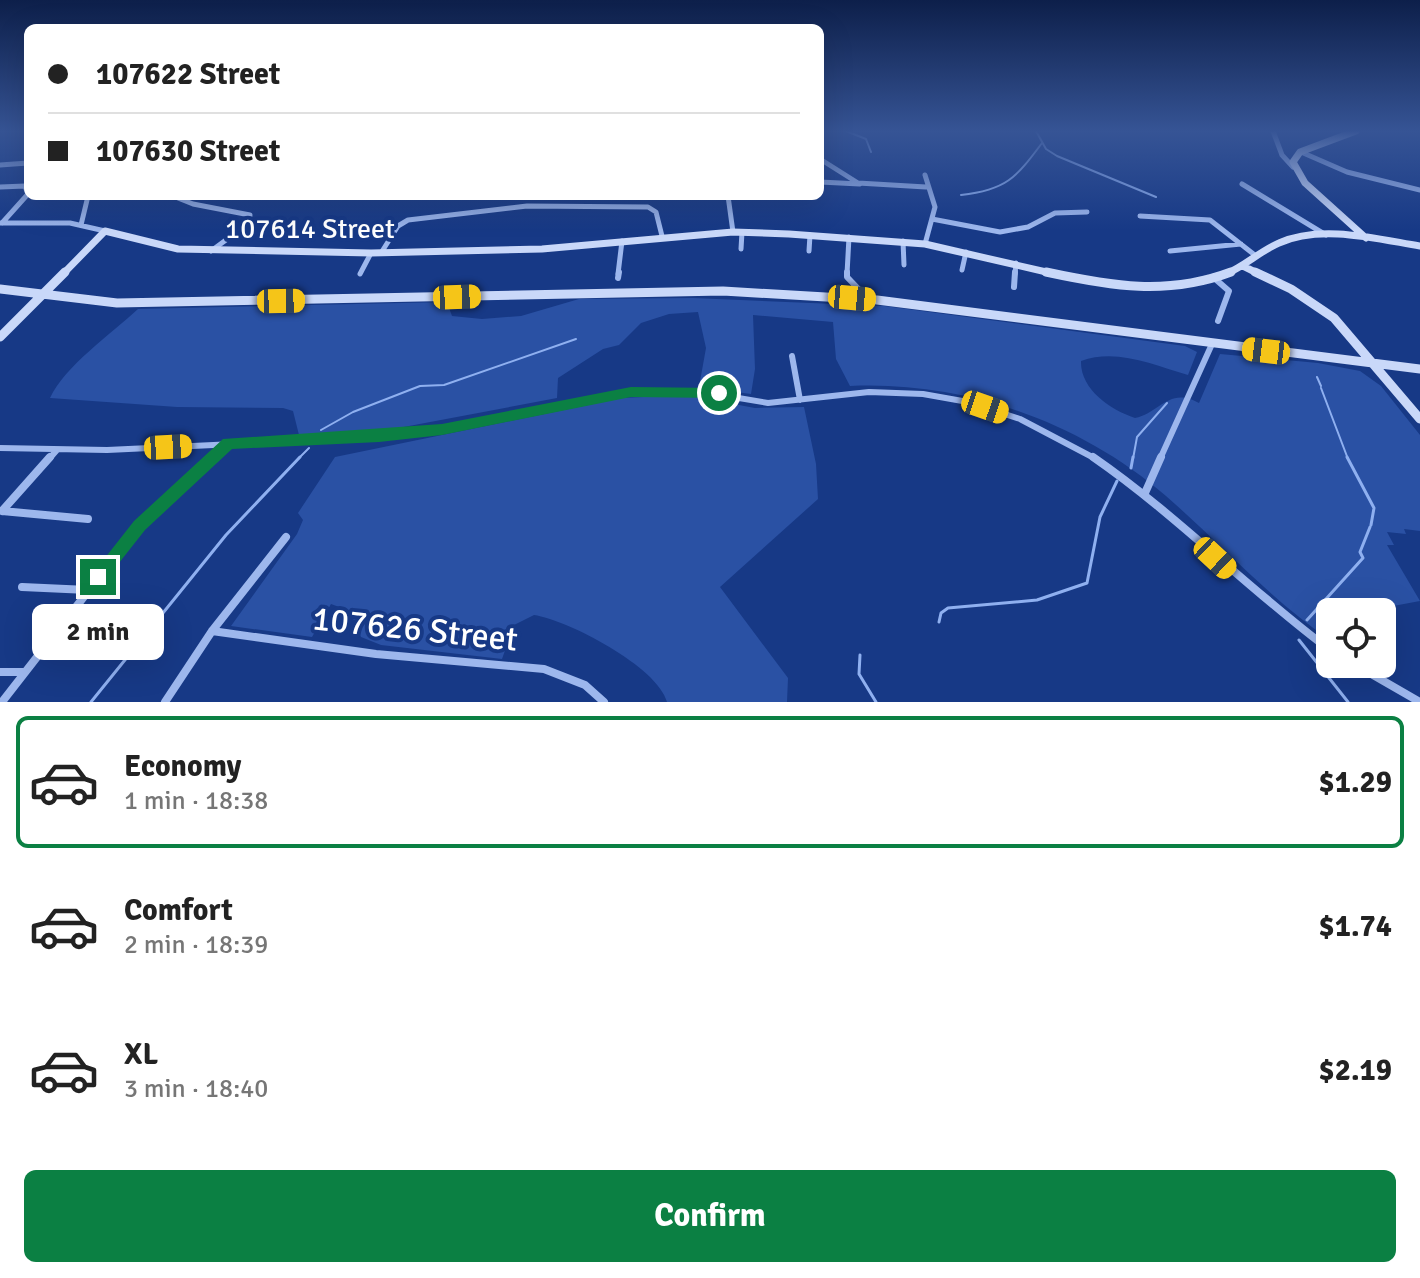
<!DOCTYPE html>
<meta charset="utf-8">
<style>
body{margin:0;font-family:Signika,sans-serif;background:#f6f6f6;color:#222;height:100vh;display:flex;flex-direction:column;font-size:30px;white-space:nowrap}
*{box-sizing:border-box;margin:0}
p{font-size:26px;color:#767676}
.icon{flex:none;width:44px;height:44px;fill:none;stroke:currentColor;stroke-width:2;stroke-linecap:round;stroke-linejoin:round}
.map{position:relative;height:702px;overflow:hidden}
.details{display:flex;flex-direction:column;background:#fff;flex:1}
.details>*{flex:none}
.banner{position:absolute;left:24px;top:24px;width:800px;height:176px;border-radius:12px;box-shadow:0 8px 32px #0002;display:grid;align-content:center;height:176px;padding:0 24px;background:#fff}
.fabs{position:absolute;left:1316px;top:598px;display:grid;gap:16px}
.fabs a{display:grid;place-items:center;width:80px;height:80px;border-radius:12px;background:#fff;box-shadow:0 8px 32px #0002;font-size:40px}
.end{position:absolute;width:36px;height:36px;margin:-18px;border:10px solid #0b8043;background:#fff;box-shadow:0 0 0 4px #fff}
.from{border-radius:50%}
.bubble{position:absolute;height:56px;border-radius:12px;background:#fff;box-shadow:0 8px 32px #0002;font-size:26px;font-weight:700;line-height:56px;text-align:center}
.car{position:absolute;width:24px;height:48px;margin:-24px -12px;border-radius:10px;box-shadow:0 0 6px 2px #0007;background:linear-gradient(#f5c518 24%,#345 0 40%,#f5c518 0 76%,#345 0 86%,#f5c518 0)}
.banner b{display:flex;align-items:center;gap:28px;height:76px;font-size:30px}
.banner b+b{border-top:2px solid #e0e0e0}
.banner i{width:20px;height:20px;background:#222}
ul{padding:14px 0 0;list-style:none}
li{display:flex;align-items:center;gap:24px;height:132px;margin:0 16px 12px;padding:0 8px;border:4px solid transparent;border-radius:12px}
li div{flex:1}
li b{display:block;font-size:30px}
li em{font-style:normal;font-weight:700}
li.on{border-color:#0b8043}
li>.icon{width:72px;height:72px;stroke-width:1.5}
.button{display:flex;gap:16px;margin-top:auto;padding:16px 24px}
.button a{flex:1;height:92px;border-radius:12px;background:#0b8043;color:#fff;font-size:32px;font-weight:700;line-height:92px;text-align:center}
.map>svg:first-child{display:block}
.green{fill:#2a51a4}
.lines{fill:none;stroke-linecap:round;stroke-linejoin:round}
.stream-far1{stroke:#8fb0f0;stroke-width:2}
.stream{stroke:#8fb0f0;stroke-width:3}
.street-far2{stroke:#9db7ed;stroke-width:5}
.street-far1{stroke:#9db7ed;stroke-width:6}
.street{stroke:#9db7ed;stroke-width:8}
.secondary-far1{stroke:#c9d8f9;stroke-width:7}
.secondary{stroke:#c9d8f9;stroke-width:9}
.route{fill:#0b8043}
.labels{text-anchor:middle;dominant-baseline:central;stroke-width:8;stroke-linejoin:round;paint-order:stroke}
.street-label{font-size:28px;fill:#fff;stroke:#173986}
.near-street-label{font-size:34px;fill:#fff;stroke:#173986}
</style>
<div class="map">
<svg width="1420" height="702" viewBox="0 0 1420 702">
<rect width="100%" height="100%" fill="#173986"/>
<path class="green" d="M693,298l191,8 301,40 12,6 -9,23c-35,-10 -71,-27 -107,-14 -1,28 29,49 54,57 25,-5 34,-32 64,-15l21,-49 98,9 42,8 21,15 39,49v96l-16,-2 2,5 -19,-2 7,13h-7l33,56 -59,11h-31v28c-59,-40 -109,-96 -164,-144 -87,-75 -202,-115 -316,-110l-14,-27 -3,-37 -80,-7 2,54 -4,25 -52,-7 7,-39 -8,-36 -29,2 -28,9 -22,22 -16,4 -45,29 -1,20 -164,31 -94,6 -6,-24 -10,-3 -106,-1 -127,-9c15,-32 61,-64 88,-89l309,-7 5,14 30,3 39,-3 58,-17z
M685,395l70,13 49,-1 12,57 2,35 -98,88 68,91 -1,24h-120c-9,-35 -99,-82 -133,-87l-20,10 -12,34 -121,-14 -20,-8 -11,-26 -19,-7 -19,33 -81,-11 66,-92 6,-14 -5,-7 37,-56 287,-59z"/>
<g class="lines">
<path class="stream-far1" d="M846,131l20,8 5,13
M1036,131l10,18 11,7 99,41
M961,195c45,-5 55,-17 81,-52
M1317,377l4,9
M1321,388l27,71
M321,430l32,-18 67,-26 24,-1 132,-46
M298,459l11,-11
M1133,459l4,-22 30,-34"/>
<path class="stream" d="M1347,457l27,51 -3,17
M1131,468l2,-11
M1307,620l56,-62 -3,-6 10,-25
M939,622l2,-9 7,-5 89,-8 50,-17 13,-66 17,-36
M1299,640l49,62
M860,655l-1,19 17,28
M91,702l135,-167 74,-78"/>
<path class="street-far2" d="M1273,131l9,24 11,12
M1301,152l46,20 73,18
M820,159l38,24 68,4
M0,165l28,-2
M925,175l10,32 -10,37
M820,182l40,2
M1242,184l84,51
M0,187l25,-1 3,8 -26,29
M173,196l20,8 57,11 -1,8 -38,28
M728,196l5,36
M1140,216l70,4 46,36
M932,219l68,13 28,-5 27,-14 32,-1
M0,223h70l35,8
M81,225l7,-29
M903,241l1,24
M741,249l1,-17
M809,251l1,-16
M1170,251l71,-7
M381,253l17,-27 10,-6 119,-14 121,1 8,5 6,24
M962,270l4,-18
M360,274l11,-21
M618,274l4,-33
M847,274l2,-37
M1015,274l1,-11"/>
<path class="street-far1" d="M847,272v5l20,21
M1213,277l16,14 -11,30
M618,278l1,-6
M1014,287l1,-15
M792,356l8,44
M0,448l107,2 272,-13 63,-7 189,-38 66,-1 71,12 101,-11 54,2 45,8 52,17 76,40
M49,459l8,-9
M211,459l17,-15
M1160,459l52,-115"/>
<path class="street" d="M1093,457c84,58 155,132 237,193
M1145,493l16,-36
M2,511l86,8
M2,511l48,-54
M22,587l66,3
M212,631l164,23 168,15 41,16 19,17
M1354,664l66,38
M0,672h25
M2,702l137,-176 75,-69
M165,702l47,-71 74,-94"/>
<path class="secondary-far1" d="M1356,131l-56,21 -7,10 12,21 61,55
M1243,266l16,8
M63,274l42,-43 73,18 193,4 171,-4 191,-17 56,2 136,10 130,30
M1226,274c19,-8 34,-23 53,-31 42,-19 98,-4 141,3"/>
<path class="secondary" d="M1046,272c65,14 121,24 185,0
M1255,272l36,17 43,29 86,101
M0,289l117,14 606,-12 154,9 543,69
M0,337l65,-65"/>
</g>
<linearGradient id="sky" x2="0" y2="1"><stop stop-color="#0d1f4a"/><stop offset="0.57" stop-color="#365495"/><stop offset="1" stop-color="#365495" stop-opacity="0"/></linearGradient>
<rect width="1420" height="230" fill="url(#sky)"/>
<path class="route" d="M631,387l88,1 7,5 -7,5 -88,-1 -189,38 -63,7 -147,7 -87,81 -41,52 -6,2 -8,-7 44,-56 89,-82 219,-15z"/>
<g class="labels">
<g class="street-label">
<text x="310" y="229">107614 Street</text>
</g>
<g class="near-street-label">
<text transform="translate(415 629) rotate(6)">107626 Street</text>
</g>
</g>
</svg>
<div class="fabs">
<a><svg class="icon" aria-label="locate" viewBox="0 0 24 24"><circle cx="12" cy="12" r="6"/><path d="M12 2v4M12 18v4M2 12h4M18 12h4"/></svg></a>
</div>
<i class="end from" style="left:719px;top:393px"></i>
<i class="end" style="left:98px;top:577px"></i>
<div class="bubble" style="left:32px;top:604px;width:132px">2 min</div>
<i class="car" style="left:457px;top:297px;rotate:88deg"></i>
<i class="car" style="left:852px;top:298px;rotate:95deg"></i>
<i class="car" style="left:281px;top:301px;rotate:89deg"></i>
<i class="car" style="left:1266px;top:351px;rotate:277deg"></i>
<i class="car" style="left:985px;top:407px;rotate:109deg"></i>
<i class="car" style="left:168px;top:447px;rotate:87deg"></i>
<i class="car" style="left:1215px;top:558px;rotate:133deg"></i>
<div class="banner">
<b><i class="from"></i>107622 Street</b>
<b><i></i>107630 Street</b>
</div>
</div>
<section class="details">
<ul>
<li class="on"><svg class="icon" aria-label="car" viewBox="0 0 24 24"><path d="M5 17H2v-5l4-1 3-4h7l3 4 3 1v5h-3M9 17h6M6 11h13"/><circle cx="7" cy="17" r="2"/><circle cx="17" cy="17" r="2"/></svg><div><b>Economy</b><p>1 min · 18:38</p></div><em>$1.29</em></li>
<li><svg class="icon" aria-label="car" viewBox="0 0 24 24"><path d="M5 17H2v-5l4-1 3-4h7l3 4 3 1v5h-3M9 17h6M6 11h13"/><circle cx="7" cy="17" r="2"/><circle cx="17" cy="17" r="2"/></svg><div><b>Comfort</b><p>2 min · 18:39</p></div><em>$1.74</em></li>
<li><svg class="icon" aria-label="car" viewBox="0 0 24 24"><path d="M5 17H2v-5l4-1 3-4h7l3 4 3 1v5h-3M9 17h6M6 11h13"/><circle cx="7" cy="17" r="2"/><circle cx="17" cy="17" r="2"/></svg><div><b>XL</b><p>3 min · 18:40</p></div><em>$2.19</em></li>
</ul>
<div class="button"><a>Confirm</a></div>
</section>
